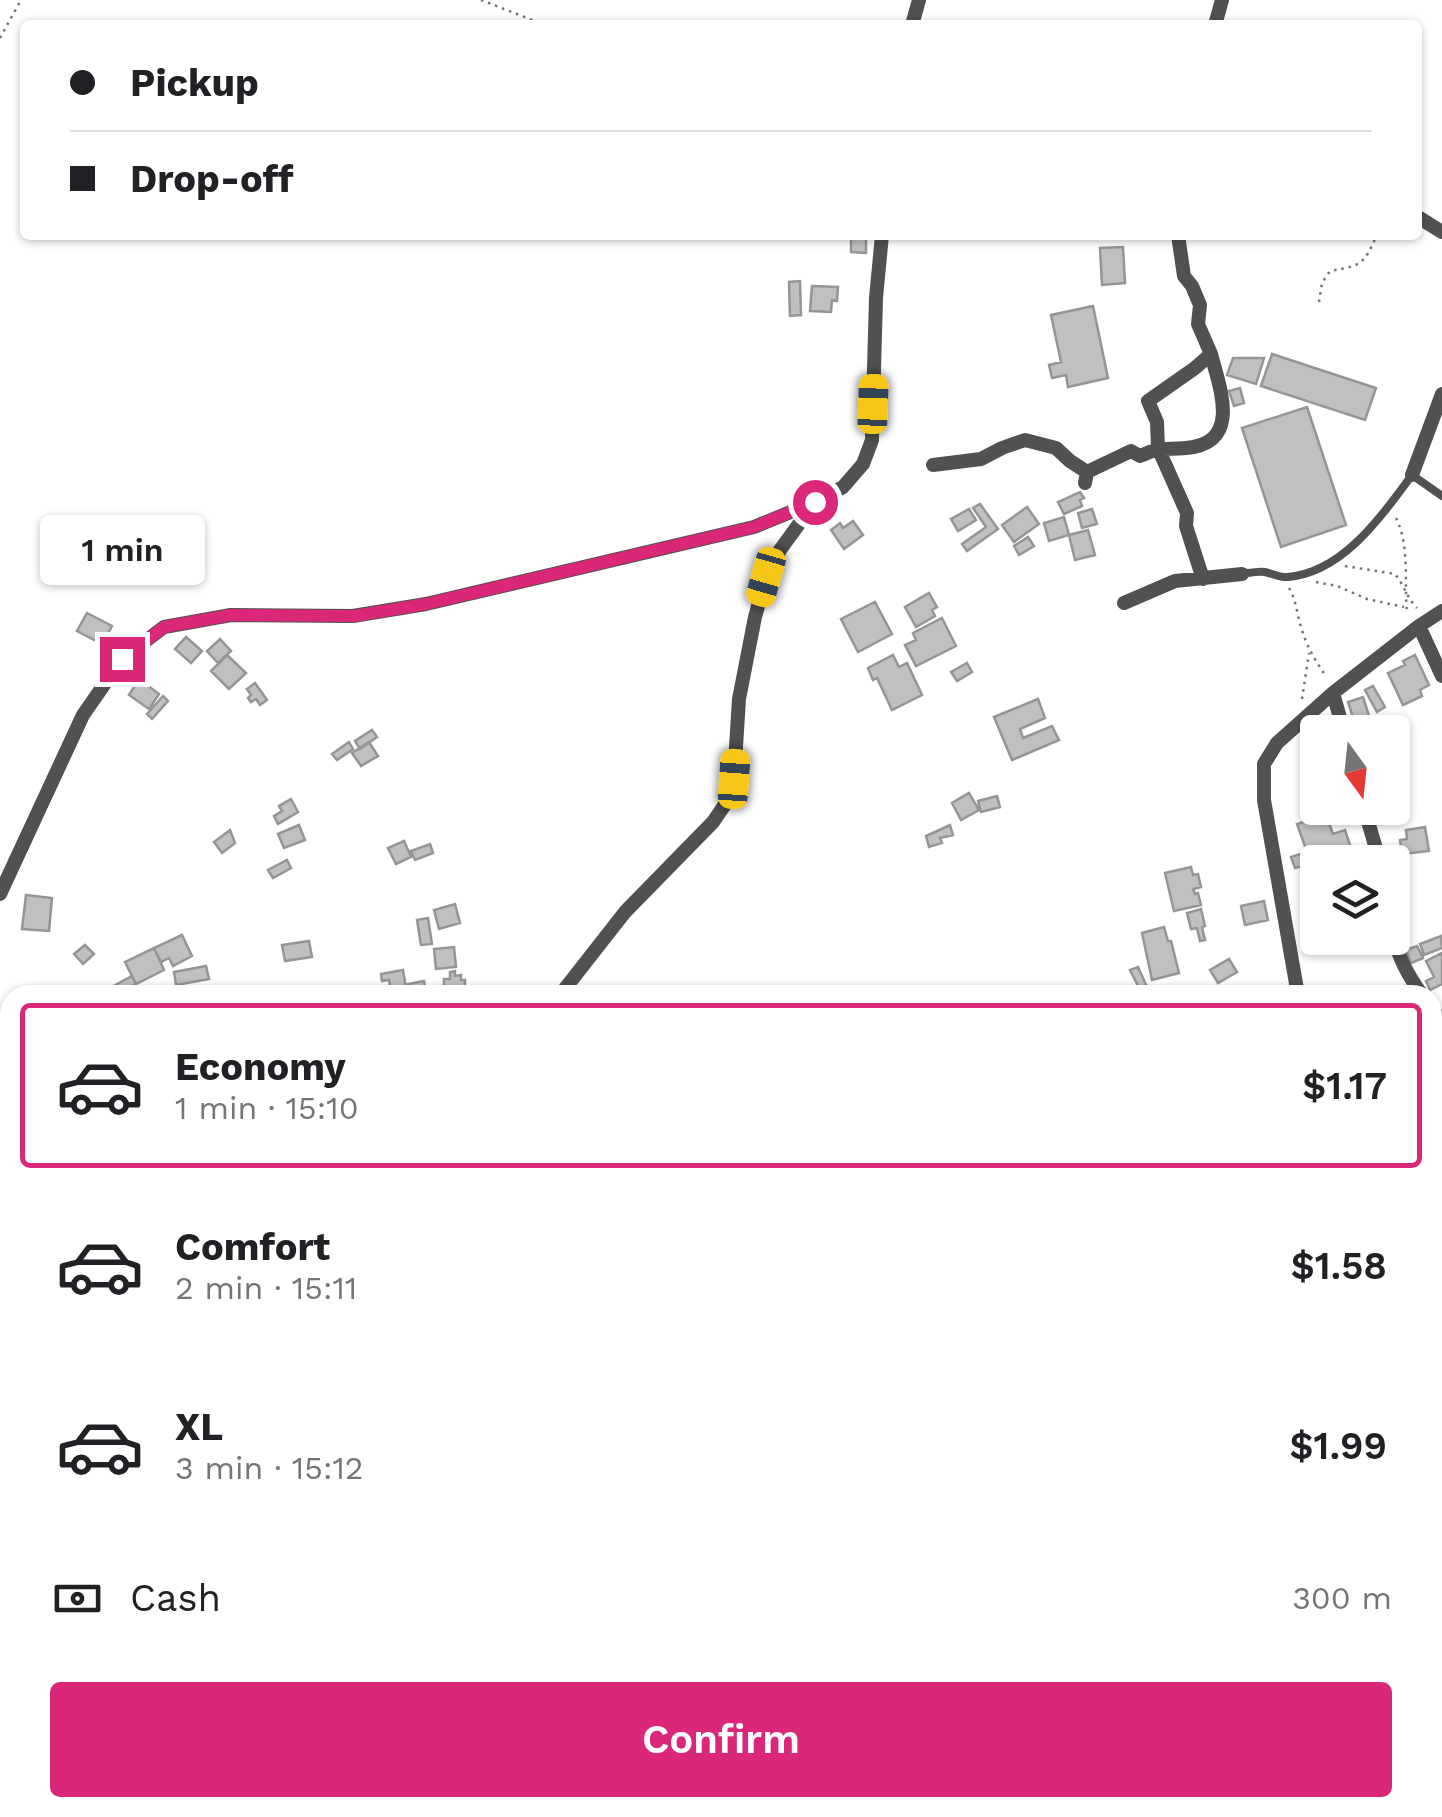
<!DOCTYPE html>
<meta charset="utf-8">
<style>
body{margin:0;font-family:"Work Sans",sans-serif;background:#f2f2f2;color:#202124;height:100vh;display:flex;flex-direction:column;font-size:38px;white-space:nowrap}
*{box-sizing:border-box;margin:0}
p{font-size:32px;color:#757577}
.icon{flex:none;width:55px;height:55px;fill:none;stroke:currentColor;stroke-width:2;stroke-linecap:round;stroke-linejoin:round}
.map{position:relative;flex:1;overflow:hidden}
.side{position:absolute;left:0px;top:985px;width:1442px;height:832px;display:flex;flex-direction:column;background:#fff;border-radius:30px 30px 0 0;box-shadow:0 2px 8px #0004}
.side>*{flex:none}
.hud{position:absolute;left:20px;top:20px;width:1402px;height:220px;border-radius:10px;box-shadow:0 2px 8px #0004;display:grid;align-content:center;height:220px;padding:0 50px;background:#fff}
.needle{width:65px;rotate:165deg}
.controls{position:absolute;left:1300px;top:715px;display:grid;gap:20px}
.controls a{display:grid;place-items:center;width:110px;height:110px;border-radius:10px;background:#fff;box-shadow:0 2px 8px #0004;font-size:50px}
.end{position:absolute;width:45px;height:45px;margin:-22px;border:12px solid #db2777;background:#fff;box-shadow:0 0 0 5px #fff}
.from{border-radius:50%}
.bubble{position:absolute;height:70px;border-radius:10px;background:#fff;box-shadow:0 2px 8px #0004;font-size:32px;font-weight:600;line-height:70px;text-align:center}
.car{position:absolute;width:30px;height:60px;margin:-30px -15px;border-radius:12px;box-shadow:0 0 8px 2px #0007;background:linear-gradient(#f5c518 24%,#345 0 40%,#f5c518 0 76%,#345 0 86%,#f5c518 0)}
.hud b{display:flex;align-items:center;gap:35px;height:95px;font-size:38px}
.hud b+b{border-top:2px solid #e0e0e0}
.hud i{width:25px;height:25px;background:#202124}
ul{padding:18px 0 0;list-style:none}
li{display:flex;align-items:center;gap:30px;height:165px;margin:0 20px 15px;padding:0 30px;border:5px solid transparent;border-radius:10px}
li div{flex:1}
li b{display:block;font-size:38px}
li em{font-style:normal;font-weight:600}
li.on{border-color:#db2777}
li>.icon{width:90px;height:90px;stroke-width:1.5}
.pay{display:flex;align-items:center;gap:25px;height:110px;padding:0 50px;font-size:38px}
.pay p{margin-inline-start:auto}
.cta{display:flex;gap:20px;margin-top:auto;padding:20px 50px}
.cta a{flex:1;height:115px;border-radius:10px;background:#db2777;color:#fff;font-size:40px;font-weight:600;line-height:115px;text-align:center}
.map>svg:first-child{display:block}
.building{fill:#c0c0c0;stroke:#959595;stroke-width:2.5}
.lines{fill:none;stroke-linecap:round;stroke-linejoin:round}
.path{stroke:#737373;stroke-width:2.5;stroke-dasharray:2.5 5;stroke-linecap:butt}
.lane{stroke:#515151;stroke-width:8}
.street{stroke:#515151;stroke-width:14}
.route{stroke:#db2777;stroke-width:12}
</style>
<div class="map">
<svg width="1442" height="1817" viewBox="0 0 1442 1817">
<rect width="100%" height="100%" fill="#fff"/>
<path class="building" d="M851,237l15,1v15l-15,-1z
M1123,247l2,36 -23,2 -2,-37z
M800,281l1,34 -11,1 -1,-34z
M812,286l26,1 -1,14 -5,-1 -1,12 -21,-1z
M1093,306l15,72 -40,9 -2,-12 -14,3 -3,-13 12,-3 -10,-47z
M1272,354l104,34 -11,32 -104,-34z
M1233,358h31l-8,26 -29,-9z
M1240,388l4,15 -10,3 -5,-15z
M1307,407l39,118 -65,22 -39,-119z
M1080,492l4,6 -4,2 2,6 -18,8 -6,-12z
M980,504l18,25 -31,22 -5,-7 24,-17 -13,-19z
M1027,507l12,17 -25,18 -12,-17z
M969,509l7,11 -18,11 -7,-12z
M1092,509l5,15 -15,4 -4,-15z
M1064,517l5,18 -20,6 -5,-18z
M853,521l10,14 -19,14 -13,-19 9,-7 3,5z
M1088,530l7,25 -20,5 -6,-25z
M1028,537l6,9 -15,9 -5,-9z
M929,593l8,14 -5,3 3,6 -19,11 -11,-20z
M875,602l17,32 -34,18 -17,-33z
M87,613l25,13 -10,18 -25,-13z
M942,618l14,28 -40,20 -11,-21 11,-5 -3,-7z
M186,637l16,14 -11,12 -16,-14z
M220,639l11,12 -13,12 -11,-12z
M227,655l19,18 -17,16 -18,-18z
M893,655l6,12 8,-4 15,32 -30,15 -15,-32 -4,2 -5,-12z
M1415,655l14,30 -9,5 2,6 -19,9 -15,-32 17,-8 -2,-4z
M967,663l5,9 -15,9 -6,-9z
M139,679l20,15 -10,15 -20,-14z
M255,683l12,17 -7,5 -4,-6 -5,3 -3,-4 3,-3 -4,-6z
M1373,686l12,21 -8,5 -12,-22z
M163,696l5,5 -16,18 -5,-5z
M1363,697l7,22 -15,5 -7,-22z
M1038,699l7,19 -25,11 3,9 29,-12 7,14 -47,20 -18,-43z
M372,730l5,7 -17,12 -5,-8z
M349,742l4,7 -16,11 -5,-6z
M369,742l9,14 -17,10 -9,-13z
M969,793l10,17 -18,10 -9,-17z
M997,796l3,11 -19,5 -3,-11z
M291,799l7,13 -20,12 -4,-8 8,-5 -3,-5z
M1326,815l7,19 12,-4 5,15 -26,9 2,6 -31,8 -4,-11 16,-5 -10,-28z
M299,825l6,15 -21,8 -6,-14z
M950,825l3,10 -13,3 2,5 -13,4 -3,-11z
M1425,827l4,24 -27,3 -2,-14 7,-1 -1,-9z
M230,830l5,13 -13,10 -8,-11z
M404,841l7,16 -15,7 -8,-16z
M430,844l3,9 -18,7 -4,-9z
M287,860l4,8 -18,10 -5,-8z
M1191,867l2,8 5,-1 3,13 -8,2 2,5 3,-1 3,12 -27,6 -9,-38z
M26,895l26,3 -3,33 -27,-2z
M1264,901l4,19 -23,5 -4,-19z
M455,904l5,19 -21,6 -5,-19z
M1201,909l4,17 -3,1 3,13 -5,1 -3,-13 -6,1 -4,-16z
M428,918l4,26 -11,1 -4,-25z
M1164,927l4,14h3l8,32 -27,7 -10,-47z
M182,935l10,21 -19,10 -4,-8 -8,4 -7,-14z
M1441,936l1,12 -18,7 -4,-11z
M309,941l3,16 -27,4 -3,-16z
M85,945l9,9 -11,10 -9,-10z
M1417,946l6,12 -12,5 -5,-13z
M454,947l2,20 -20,2 -2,-20z
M154,948l10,22 -28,14 -11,-22z
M1442,953v31l-12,6 -4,-9 8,-4 -8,-16z
M1229,959l8,13 -19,11 -8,-13z
M206,966l3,13 -33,6 -2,-13z
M1138,967l9,20 -7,3 -10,-20z
M403,970l3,18 -15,3 -2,-11 -7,1 -1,-7z
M455,971v5l6,-1v5h4v15h-21v-16h6v-7z
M132,976l4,8 -21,11h-18z
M424,981l2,14h-16l-2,-11z
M1404,986l6,9h-30l14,-8 2,3z
M1442,1749v23l-5,3 -5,-9v-12z
M1432,1783l10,8v7l-10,12 -3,-2h3z
M687,1808h27l2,9h-26z"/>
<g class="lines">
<path class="path" d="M481,0l64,25
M0,38l21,-38
M1319,302l3,-19 8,-12c33,-6 33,-6 47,-36
M1396,518c14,27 8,65 11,95
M1345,566l50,8c9,11 12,24 22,34
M1316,582l21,4 30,13 37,8
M1289,588c8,14 8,28 13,42 5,17 14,32 24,46
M1302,699l7,-46"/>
<path class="lane" d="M1242,574c7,-1 16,-3 23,-2 9,2 15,6 23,5 56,-5 94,-62 124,-102l30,21"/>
<path class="street" d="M912,25l7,-25
M1215,25l7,-25
M1418,217l24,15
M1178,235l6,41 8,10 8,19 -2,19 13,30 -16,14 -47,33 9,21 1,26 29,65 -1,13 17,53
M933,465l48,-6 21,-11 23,-8 31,8 14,13 17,11
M1412,475l30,-81
M1085,483l2,-11 44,-21 9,5c21,-10 25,-6 46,-8 56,-5 34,-59 25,-94
M1124,603l51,-22 67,-7
M1419,626l23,50
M1333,693l11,39
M1364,808l16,54
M0,894l83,-179 39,-56 42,-32 67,-12 122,1 73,-12 328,-77 61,-25 28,-15 20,-23 9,-24 4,-142 6,-63
M1392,930c5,25 15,44 30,65
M560,995l65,-83 88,-90 15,-22 6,-21 5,-80 16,-82 11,-40 14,-27 35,-48
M1298,995l-34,-195v-36l13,-21 56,-50 86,-67 23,-15
M1432,1011l10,7
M1432,1112l10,-21
M1432,1155l10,1
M0,1538l10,10
M1432,1545l10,7
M0,1771l10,6
M56,1808l14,9
M162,1817l6,-9"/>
</g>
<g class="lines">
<path class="route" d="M122,659l42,-32 67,-12 123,1 72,-12 328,-77 61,-25"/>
</g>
</svg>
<div class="controls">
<a><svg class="needle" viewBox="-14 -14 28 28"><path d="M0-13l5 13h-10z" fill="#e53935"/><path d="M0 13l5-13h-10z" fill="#757577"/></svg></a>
<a><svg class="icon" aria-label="layers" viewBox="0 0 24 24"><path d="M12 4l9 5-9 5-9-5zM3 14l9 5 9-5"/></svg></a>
</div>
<i class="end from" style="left:815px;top:502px"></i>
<i class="end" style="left:122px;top:659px"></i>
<div class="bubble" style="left:40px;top:515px;width:165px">1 min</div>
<i class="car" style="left:873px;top:404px;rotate:2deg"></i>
<i class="car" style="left:766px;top:577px;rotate:196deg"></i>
<i class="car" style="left:734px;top:779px;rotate:4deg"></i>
<div class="hud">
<b><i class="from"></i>Pickup</b>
<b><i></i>Drop-off</b>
</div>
<section class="side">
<ul>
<li class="on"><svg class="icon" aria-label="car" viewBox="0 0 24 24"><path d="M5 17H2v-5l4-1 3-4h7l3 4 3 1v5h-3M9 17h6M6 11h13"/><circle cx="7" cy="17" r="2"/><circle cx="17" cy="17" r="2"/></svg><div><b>Economy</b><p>1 min · 15:10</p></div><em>$1.17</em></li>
<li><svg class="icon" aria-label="car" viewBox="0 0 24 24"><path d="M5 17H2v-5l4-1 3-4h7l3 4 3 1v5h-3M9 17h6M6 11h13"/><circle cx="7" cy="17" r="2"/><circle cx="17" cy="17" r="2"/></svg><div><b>Comfort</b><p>2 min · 15:11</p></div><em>$1.58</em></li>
<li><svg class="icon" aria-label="car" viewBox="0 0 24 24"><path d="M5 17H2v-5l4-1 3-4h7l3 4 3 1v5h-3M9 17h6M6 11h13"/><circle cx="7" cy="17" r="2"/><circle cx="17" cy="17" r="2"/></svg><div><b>XL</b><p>3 min · 15:12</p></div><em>$1.99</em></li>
</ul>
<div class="pay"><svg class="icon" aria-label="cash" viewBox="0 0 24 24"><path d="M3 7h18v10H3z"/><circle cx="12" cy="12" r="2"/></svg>Cash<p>300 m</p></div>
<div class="cta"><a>Confirm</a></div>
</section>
</div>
